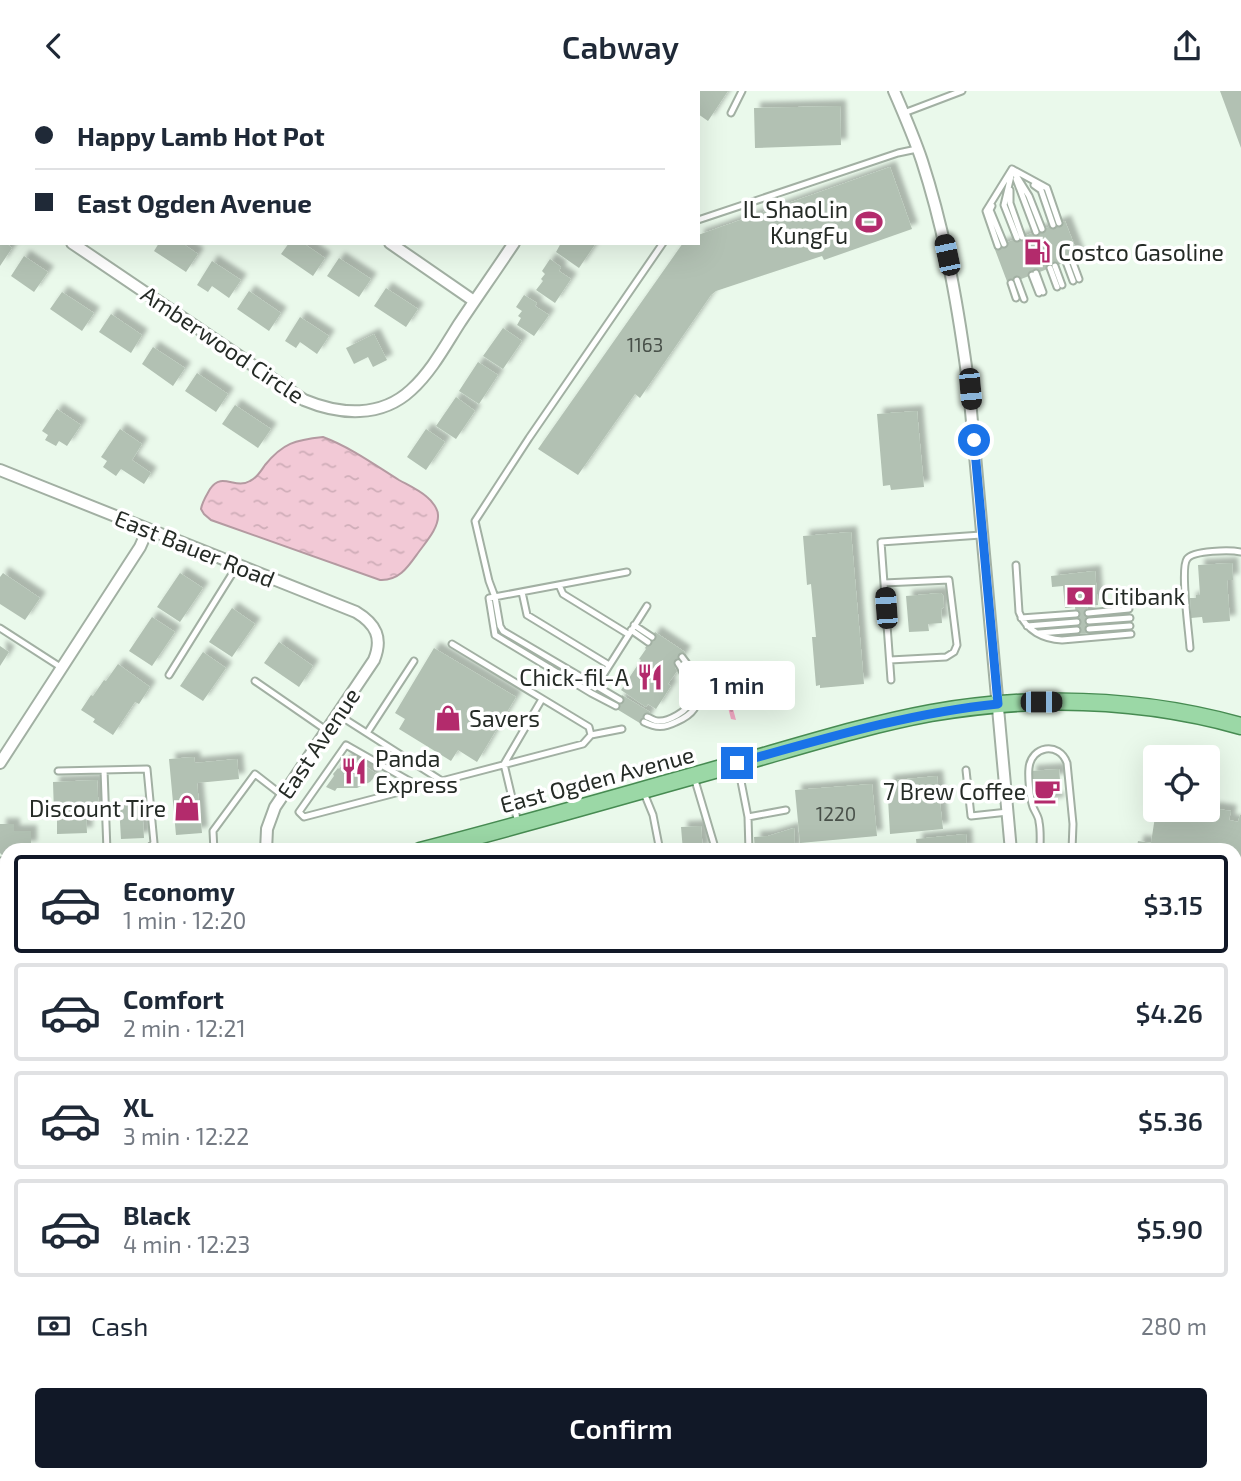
<!DOCTYPE html>
<meta charset="utf-8">
<style>
body{margin:0;font-family:"Exo 2",sans-serif;background:#f2f2f3;color:#1f2937;height:100vh;display:flex;flex-direction:column;font-size:26px;white-space:nowrap}
*{box-sizing:border-box;margin:0}
p{font-size:23px;color:#747a83}
.icon{flex:none;width:38px;height:38px;fill:none;stroke:currentColor;stroke-width:2;stroke-linecap:round;stroke-linejoin:round}
.map{position:relative;flex:1;overflow:hidden}
.details{position:absolute;left:0px;top:752px;width:1242px;height:639px;display:flex;flex-direction:column;background:#fff;border-radius:21px 21px 0 0;box-shadow:0 7px 28px #0002}
.details>*{flex:none}
.top-card{position:absolute;left:0px;top:0px;width:700px;height:154px;box-shadow:0 7px 28px #0002;display:grid;align-content:center;height:154px;padding:0 35px;background:#fff}
.fabs{position:absolute;left:1143px;top:654px;display:grid;gap:14px}
.fabs a{display:grid;place-items:center;width:77px;height:77px;border-radius:7px;background:#fff;box-shadow:0 7px 28px #0002;font-size:35px}
.end{position:absolute;width:32px;height:32px;margin:-16px;border:9px solid #1a73e8;background:#fff;box-shadow:0 0 0 4px #fff}
.from{border-radius:50%}
.bubble{position:absolute;height:49px;border-radius:7px;background:#fff;box-shadow:0 7px 28px #0002;font-size:23px;font-weight:600;line-height:49px;text-align:center}
.car{position:absolute;width:21px;height:42px;margin:-21px -10px;border-radius:9px;box-shadow:0 0 5px 2px #0007;background:linear-gradient(#222 24%,#8ab4d8 0 40%,#222 0 76%,#8ab4d8 0 86%,#222 0)}
.top-card b{display:flex;align-items:center;gap:24px;height:66px;font-size:26px}
.top-card b+b{border-top:2px solid #e0e1e3}
.top-card i{width:18px;height:18px;background:#1f2937}
ul{padding:12px 0 0;list-style:none}
li{display:flex;align-items:center;gap:21px;height:98px;margin:0 14px 10px;padding:0 21px;border:4px solid #e0e1e3;border-radius:7px}
li div{flex:1}
li b{display:block;font-size:26px}
li em{font-style:normal;font-weight:600}
li.on{border-color:#111827}
li>.icon{width:63px;height:63px;stroke-width:1.5}
.pay{display:flex;align-items:center;gap:18px;height:77px;padding:0 35px;font-size:26px}
.pay p{margin-inline-start:auto}
.button{display:flex;gap:14px;margin-top:auto;padding:14px 35px}
.button a{flex:1;height:80px;border-radius:7px;background:#111827;color:#fff;font-size:28px;font-weight:600;line-height:80px;text-align:center}
header{display:flex;justify-content:space-between;align-items:center;height:91px;padding:0 35px;background:#fff;font-size:32px;font-weight:600}
.map>svg:first-child{display:block}
.grass{fill:url(#grass-dots)}
.water{fill:url(#water-ripples);stroke:#b49aa1;stroke-width:2}
.building{fill:#b2c1b3;filter:url(#shadow)}
.lines{fill:none;stroke-linecap:round;stroke-linejoin:round}
.service-casing{stroke:#a2b0a3;stroke-width:9}
.minor-casing{stroke:#a2b0a3;stroke-width:14}
.primary-casing{stroke:#478b52;stroke-width:19}
.service{stroke:#fff;stroke-width:5}
.minor{stroke:#fff;stroke-width:10}
.primary{stroke:#9bd8a6;stroke-width:16}
.route{stroke:#1a73e8;stroke-width:9}
.labels{text-anchor:middle;dominant-baseline:central;stroke-width:7;stroke-linejoin:round;paint-order:stroke}
.number-label{font-size:19px;fill:#485049}
.poi-label{font-size:23px;fill:#252b26;stroke:#fff;text-anchor:end}
.street-label{font-size:23px;fill:#252b26;stroke:#fff}
</style>
<header><svg class="icon" aria-label="back" viewBox="0 0 24 24"><path d="M15 5l-7 7 7 7"/></svg>Cabway<svg class="icon" aria-label="share" viewBox="0 0 24 24"><path d="M12 15V3M7 8l5-5 5 5M5 13v7h14v-7"/></svg></header>
<div class="map">
<svg width="1241" height="1390" viewBox="0 0 1241 1390">
<defs>
<pattern id="grass-dots" width="8" height="8" patternUnits="userSpaceOnUse" patternTransform="scale(1.75)"><rect width="8" height="8" fill="#f3aac4"/><path d="M2 2h.1M6 6h.1" fill="none" stroke="#d092a8" stroke-width="1.8" stroke-linecap="round"/></pattern>
<pattern id="water-ripples" width="26" height="14" patternUnits="userSpaceOnUse" patternTransform="scale(1.75)"><rect width="26" height="14" fill="#f2c9d6"/><path d="M2 4q2-2 4 0t4 0M15 11q2-2 4 0t4 0" fill="none" stroke="#cfadb8"/></pattern>
<filter id="shadow"><feDropShadow dx="6" dy="-6" stdDeviation="2" flood-color="#0004"/></filter>
</defs>
<rect width="100%" height="100%" fill="#eaf9eb"/>
<path class="grass" d="M719,571l2,2 15,56 -5,-1 -14,-54z"/>
<path class="water" d="M323,346c27,10 52,28 76,43 9,5 20,10 28,17 5,4 11,12 11,18 1,13 -13,28 -20,38 -10,14 -19,28 -38,27l-169,-60 -7,-6 -3,-5c1,-7 5,-13 9,-20 12,-18 25,1 40,-8 7,-3 11,-10 15,-16 18,-22 30,-25 58,-28z"/>
<path class="building" d="M698,0h30l-20,30 -10,-7z
M1220,0h21v57z
M840,15l1,39 -86,3 -1,-40z
M890,76l22,62 -88,31 -2,-4 -106,35 -5,4 -71,103 -5,-4 -57,81 -40,-26 145,-206h15v-8z
M1065,130l14,36 -71,27 -14,-37z
M0,152h6l6,5 -12,18z
M159,152h23l16,11 -12,18 -32,-21z
M289,152h14l22,15 -12,18 -32,-22z
M561,152h35l-17,25 -23,-16z
M24,165l24,16 -14,20 -23,-16z
M339,167l32,21 -12,18 -32,-21z
M550,168l11,8 -2,4 12,8 -16,24 -19,-13 7,-9 -2,-2 4,-5 -3,-3z
M212,170l29,19 -12,18 -17,-12 -4,6 -11,-7z
M386,197l32,21 -12,18 -32,-21z
M249,200l32,22 -12,18 -32,-22z
M62,201l32,21 -12,18 -32,-22z
M524,204l13,8 -2,3 14,9 -15,21 -17,-11 4,-7 -3,-2 4,-5 -6,-4z
M111,223l31,21 -11,18 -32,-21z
M300,226l29,19 -12,18 -17,-12 -4,6 -11,-7z
M503,237l19,13 -19,28 -20,-13z
M374,243l13,26 -14,7 -5,-10 -14,7 -8,-16z
M153,256l32,21 -12,18 -31,-22z
M478,271l20,13 -19,29 -20,-13z
M197,282l31,21 -12,18 -31,-21z
M456,306l19,14 -19,28 -20,-13z
M235,314l36,24 -13,19 -36,-24z
M57,318l24,16 -14,21 -8,-5 -3,5 -11,-6 3,-5 -6,-4z
M917,320l7,76 -33,3 -1,-5 -7,1 -6,-72z
M120,338l22,15 -10,16 19,13 -7,11 -23,-15 -5,7 -13,-9 4,-6 -6,-4z
M426,338l19,13 -19,28 -19,-13z
M851,441l13,152 -44,4v-3l-4,1 -4,-49h4l-5,-53 -4,1 -4,-49z
M1232,472l1,17h-6l3,41 -27,2 -1,-6 -11,1 -1,-20h6v-3h4l-2,-30z
M1095,480l3,34 -11,1 3,27 -12,1 -3,-27 -10,1 -2,-22 -11,1 -1,-11z
M3,482l37,25 -15,22 -25,-16v-27z
M180,482l23,15 -23,34 -23,-15z
M941,502l2,2 1,12 -3,2 1,14 -14,1 1,7 -20,1 -3,-36z
M232,517l23,16 -23,33 -23,-15z
M152,526l23,15 -23,34 -23,-15z
M655,541l30,20 -10,16 2,3 -9,13 3,2 -15,23 -8,-5 -2,3 -25,-17 20,-30 -2,-1 7,-10 -1,-1z
M279,551l34,24 -14,21 -35,-24z
M0,555l9,6 -9,14z
M434,557l82,49 -39,65 -19,-12 -7,11 -52,-32 6,-10 -10,-6z
M203,561l23,16 -23,33 -23,-15z
M118,573l32,23 -11,17 -4,-2 -22,33 -20,-13 2,-3 -14,-9 10,-15 2,1 11,-16 2,1z
M622,604l28,17 -7,13 -28,-17z
M349,664l28,19 -7,8 -13,6h-20l-2,3 -9,-4 8,-11 -1,-2 5,-6 1,1z
M194,666l1,6 42,-4 2,20 -42,4 5,50 -26,2 -7,-76z
M1059,678l1,11h-9l1,18h6v5l-15,1 -1,-21 -11,1 -1,-13z
M937,685l6,53 -53,5 -3,-53z
M97,689l2,33h-13l1,20 -30,1v-20h-3l-1,-32z
M872,693l5,52 -77,7 -5,-53z
M142,713l2,34 -23,1 -2,-34z
M1212,717l19,3 -2,9 9,2 2,-7h1v90l-5,-1v-53h-100l2,-10 13,2 5,-33h47l-1,4 8,2z
M0,733h14v7h17v16h-14l1,4h-11v4h-5l-2,-2z
M701,735l2,25h-20l-2,-24z
M794,737l1,23h-40l-1,-14 14,-1z
M966,743l1,17h-50l-1,-12z
M7,871v85h-7v-84z
M0,979h7v27h-5z
M0,1058l7,3v29l-7,-3z
M0,1188l7,1v29l-7,-1z
M1236,1216l5,3v16l-5,11z
M0,1289l7,1v23l-7,-1z
M0,1369l7,1 -2,20h-5z
M15,1384h12v6h-13z
M30,1384h17l-1,4 -16,-2z
M57,1384h32l-1,6h-32z
M102,1384l30,4 -1,2h-30z
M297,1384h30l-9,6h-17z
M452,1384h24l3,6h-24z
M516,1384h44l-5,6h-32z
M741,1384h17l-3,6h-4z
M833,1384h26l-4,6h-14z"/>
<g class="lines">
<g class="service-casing">
<path id="service" d="M731,22l11,-22
M904,22l58,-22
M1012,78l35,19 12,35
M1014,81l15,24 13,33
M1011,85l-7,29 13,33
M1016,88l20,53
M1034,94l7,5 12,35
M1010,99v13l12,34
M992,115l-2,4 14,34
M698,129l200,-67 19,-4
M998,155l-12,-35 26,-42
M1072,169l7,19
M1066,171l7,19
M1055,175l7,19
M1050,177l7,19
M1036,182l7,19
M1032,184l7,18
M1017,189l7,19
M1011,192l5,15
M1016,474l3,47c7,19 25,27 43,28l69,-6
M884,492l65,-3 8,65 -3,7 -8,5 -56,3
M559,494l4,9 65,40
M522,501l5,23 82,50
M1088,522l41,-4
M1021,527l55,-4
M1089,530l41,-3
M634,534l18,12
M1027,535l50,-4
M0,537l62,40
M1089,538l41,-3
M631,539l17,12
M1039,542l38,-3
M1190,557c-1,-15 -10,-80 -3,-89 6,-9 44,-9 54,-7
M169,584l68,-109
M891,589l-10,-138 100,-7
M255,590l71,49
M595,597l52,-82
M620,609l-117,-69 -3,-5 -5,-29 -6,-16 -14,-60 54,-83 134,-195
M616,615l-25,-13 -96,-58 -6,-37 138,-26
M337,623l105,67
M647,626c4,1 7,4 11,4 9,1 31,-10 32,-20 1,-8 -7,-31 -12,-38
M644,631c12,6 20,6 32,0 7,-3 14,-7 18,-13 10,-15 -2,-40 -12,-52
M367,642l47,-72
M591,644l31,-6
M738,675l10,51 1,34
M104,679l3,81
M966,679l5,46 37,-4
M58,680l89,-2 7,74 -8,8
M694,686l22,74
M420,696l-74,-42 -47,67 5,5c93,-24 186,-49 279,-73l8,-9 -2,-8 -137,-83
M644,702l9,22 7,36
M748,726l38,-7
M518,732l-14,-59 38,-65
M214,760l-1,-20 42,-57 27,21
M640,760l19,-5
M1040,760c0,-10 1,-20 -1,-29 0,-5 -4,-10 -6,-15 -3,-8 -5,-30 -4,-39 2,-22 30,-27 38,-5l6,61 -1,26 -14,1
M0,770l7,-1
M0,852l7,-1"/>
</g>
<g class="minor-casing">
<path id="minor" d="M167,0l2,2
M482,0l2,2
M894,0c10,23 20,46 28,70 24,74 37,151 47,228l42,462
M0,103l2,2
M72,152l232,157c36,15 77,18 107,-10 20,-18 34,-44 48,-66 18,-27 37,-54 55,-81
M390,152l84,58
M0,379l356,142c20,12 27,26 18,48l-99,147 -8,22 -1,22
M0,672l140,-216 8,-18
M0,1034l7,1
M1236,1112l5,-12
M0,1250l7,1
M964,1384l8,6
M696,1390v-6
M1104,1390l3,-6"/>
</g>
<g class="primary-casing">
<path id="primary" d="M420,760c106,-27 211,-58 316,-87 64,-18 130,-39 195,-51 104,-18 209,-15 310,13
M0,811h7"/>
</g>
<use href="#service" class="service"/>
<use href="#minor" class="minor"/>
<use href="#primary" class="primary"/>
</g>
<g class="lines">
<path class="route" d="M737,672c86,-24 172,-50 261,-59l-24,-264"/>
</g>
<defs>
<g id="stadium-bare" transform="scale(2.1)"><path d="M0-5a6.5 5 0 1 0 0 10a6.5 5 0 1 0 0-10ZM-3.5-1.8h7v3.6h-7Z" fill="#b32b6c" stroke="#fff" stroke-width="2.5" paint-order="stroke"/></g>
<g id="fuel-bare" transform="scale(2.1)"><path d="M-5.5-6h7V0h2V4h1.3V-2.5L3-4.5l.8-.8L6-3V5H2.5V1h-1V6h-7ZM-4.2-4.7v3.2H.2V-4.7Z" fill="#b32b6c" stroke="#fff" stroke-width="2.5" paint-order="stroke"/></g>
<g id="bank-bare" transform="scale(2.1)"><path d="M-6-4H6V4H-6ZM0-2.3a2.3 2.3 0 1 0 0 4.6a2.3 2.3 0 1 0 0-4.6Z" fill="#b32b6c" stroke="#fff" stroke-width="2.5" paint-order="stroke"/></g>
<g id="restaurant-bare" transform="scale(2.1)"><path d="M-5-6h1v4h1v-4h1v4h1v-4h1v5L-1.5 .5V6h-2V.5L-5-1ZM5-6V6H3V1.5H1.5Q1.5-4 5-6Z" fill="#b32b6c" stroke="#fff" stroke-width="2.5" paint-order="stroke"/></g>
<g id="shop-bare" transform="scale(2.1)"><path d="M-5-2.5h2.3a2.7 3.5 0 0 1 5.4 0H5L5.5 6h-11ZM-1.5-2.5h3a1.5 2.3 0 0 0-3 0Z" fill="#b32b6c" stroke="#fff" stroke-width="2.5" paint-order="stroke"/></g>
<g id="cafe-bare" transform="scale(2.1)"><path d="M-5.5-4.5H6V0H3Q3 3.5 0 3.5H-2.5Q-5.5 3.5-5.5 0ZM3-3.2v2h1.7v-2ZM-6 4.5H4V6H-6Z" fill="#b32b6c" stroke="#fff" stroke-width="2.5" paint-order="stroke"/></g>
</defs>
<g fill-rule="evenodd">
<use href="#stadium-bare" x="869" y="131"/>
<use href="#fuel-bare" x="1037" y="161"/>
<use href="#bank-bare" x="1080" y="505"/>
<use href="#restaurant-bare" x="650" y="586"/>
<use href="#shop-bare" x="448" y="627"/>
<use href="#restaurant-bare" x="354" y="680"/>
<use href="#cafe-bare" x="1047" y="700"/>
<use href="#shop-bare" x="187" y="717"/>
</g>
<g class="labels">
<g class="number-label">
<text x="645" y="253">1163</text>
<text x="836" y="722">1220</text>
</g>
<g class="poi-label">
<text x="848" y="118">IL ShaoLin<tspan x="848" dy="26">KungFu</tspan></text>
<text x="1058" y="161" text-anchor="start">Costco Gasoline</text>
<text x="1101" y="505" text-anchor="start">Citibank</text>
<text x="629" y="586">Chick-fil-A</text>
<text x="469" y="627" text-anchor="start">Savers</text>
<text x="375" y="667" text-anchor="start">Panda<tspan x="375" dy="26">Express</tspan></text>
<text x="1026" y="700">7 Brew Coffee</text>
<text x="166" y="717">Discount Tire</text>
</g>
<g class="street-label">
<text transform="translate(223 253) rotate(34)">Amberwood Circle</text>
<text transform="translate(195 457) rotate(22)">East Bauer Road</text>
<text transform="translate(318 652) rotate(-56)">East Avenue</text>
<text transform="translate(597 688) rotate(-15)">East Ogden Avenue</text>
</g>
</g>
</svg>
<div class="fabs">
<a><svg class="icon" aria-label="locate" viewBox="0 0 24 24"><circle cx="12" cy="12" r="6"/><path d="M12 2v4M12 18v4M2 12h4M18 12h4"/></svg></a>
</div>
<i class="end from" style="left:974px;top:349px"></i>
<i class="end" style="left:737px;top:672px"></i>
<div class="bubble" style="left:679px;top:570px;width:116px">1 min</div>
<i class="car" style="left:947px;top:164px;rotate:348deg"></i>
<i class="car" style="left:970px;top:298px;rotate:175deg"></i>
<i class="car" style="left:886px;top:517px;rotate:356deg"></i>
<i class="car" style="left:1041px;top:611px;rotate:90deg"></i>
<div class="top-card">
<b><i class="from"></i>Happy Lamb Hot Pot</b>
<b><i></i>East Ogden Avenue</b>
</div>
<section class="details">
<ul>
<li class="on"><svg class="icon" aria-label="car" viewBox="0 0 24 24"><path d="M5 17H2v-5l4-1 3-4h7l3 4 3 1v5h-3M9 17h6M6 11h13"/><circle cx="7" cy="17" r="2"/><circle cx="17" cy="17" r="2"/></svg><div><b>Economy</b><p>1 min · 12:20</p></div><em>$3.15</em></li>
<li><svg class="icon" aria-label="car" viewBox="0 0 24 24"><path d="M5 17H2v-5l4-1 3-4h7l3 4 3 1v5h-3M9 17h6M6 11h13"/><circle cx="7" cy="17" r="2"/><circle cx="17" cy="17" r="2"/></svg><div><b>Comfort</b><p>2 min · 12:21</p></div><em>$4.26</em></li>
<li><svg class="icon" aria-label="car" viewBox="0 0 24 24"><path d="M5 17H2v-5l4-1 3-4h7l3 4 3 1v5h-3M9 17h6M6 11h13"/><circle cx="7" cy="17" r="2"/><circle cx="17" cy="17" r="2"/></svg><div><b>XL</b><p>3 min · 12:22</p></div><em>$5.36</em></li>
<li><svg class="icon" aria-label="car" viewBox="0 0 24 24"><path d="M5 17H2v-5l4-1 3-4h7l3 4 3 1v5h-3M9 17h6M6 11h13"/><circle cx="7" cy="17" r="2"/><circle cx="17" cy="17" r="2"/></svg><div><b>Black</b><p>4 min · 12:23</p></div><em>$5.90</em></li>
</ul>
<div class="pay"><svg class="icon" aria-label="cash" viewBox="0 0 24 24"><path d="M3 7h18v10H3z"/><circle cx="12" cy="12" r="2"/></svg>Cash<p>280 m</p></div>
<div class="button"><a>Confirm</a></div>
</section>
</div>
